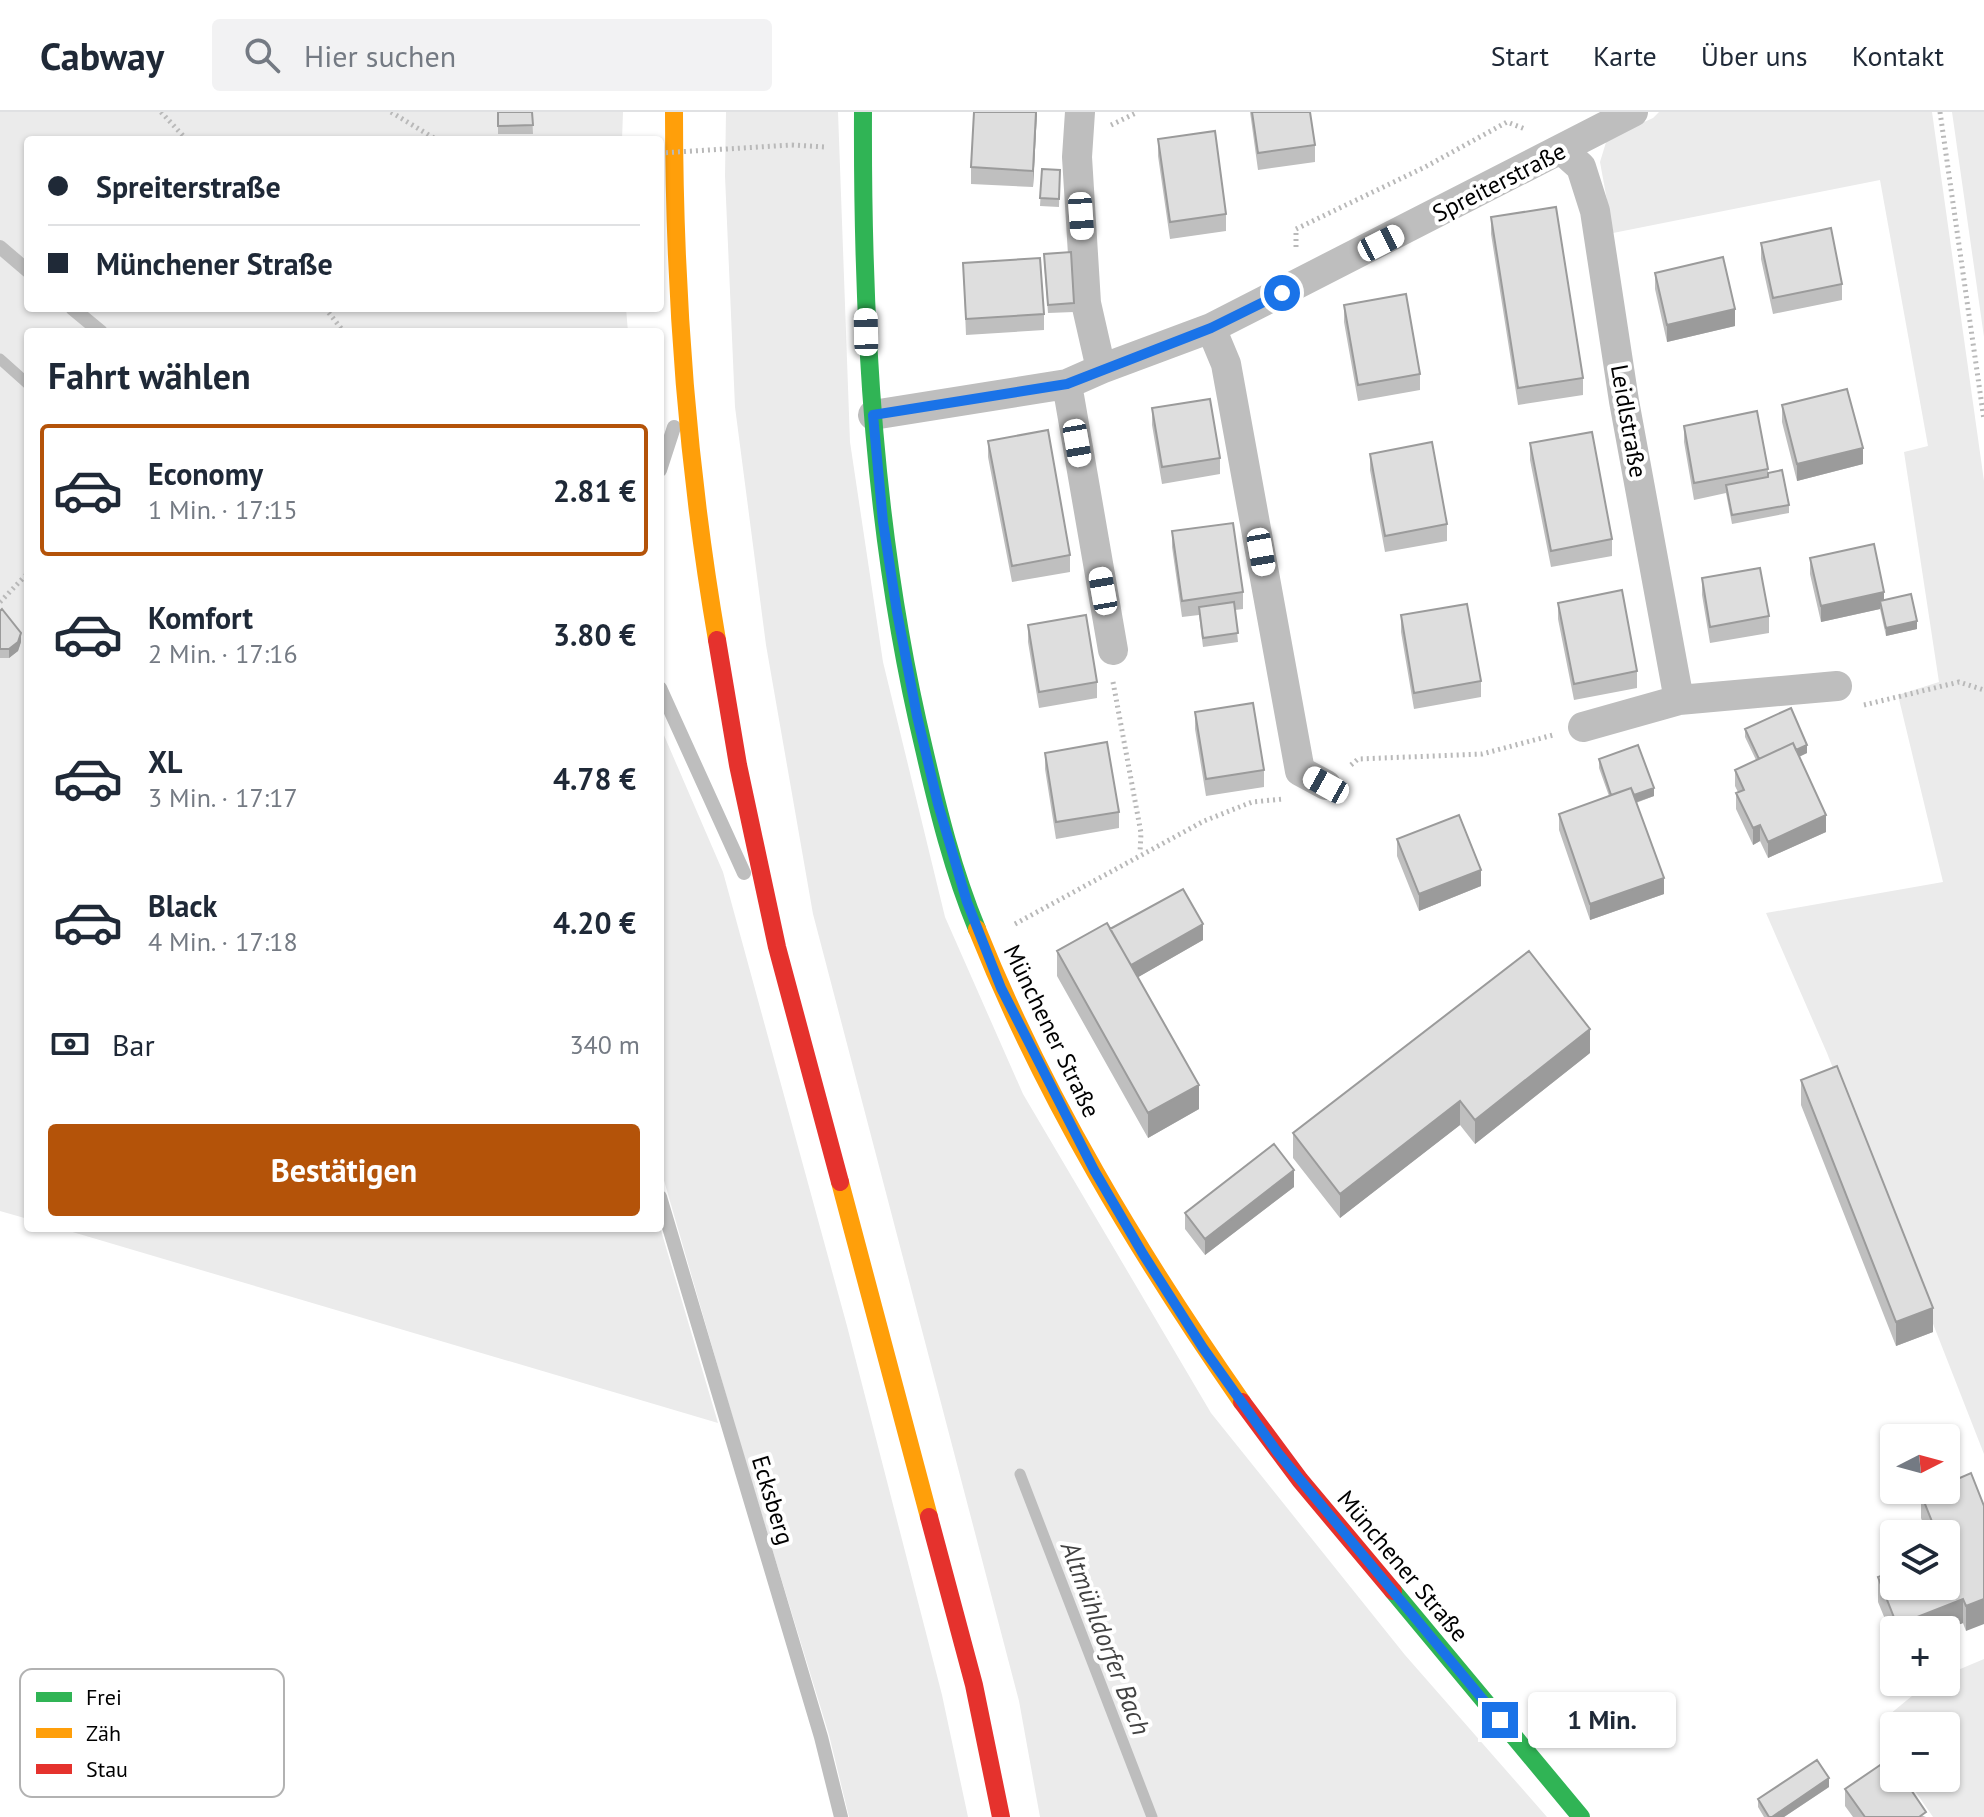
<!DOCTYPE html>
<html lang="de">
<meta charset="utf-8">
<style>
body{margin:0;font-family:"PT Sans",sans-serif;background:#f2f2f3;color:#1f2937;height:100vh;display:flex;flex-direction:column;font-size:30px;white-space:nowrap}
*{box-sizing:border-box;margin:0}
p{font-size:26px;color:#747a83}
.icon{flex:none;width:44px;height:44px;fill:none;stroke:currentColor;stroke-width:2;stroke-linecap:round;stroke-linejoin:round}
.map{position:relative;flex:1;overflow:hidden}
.sheet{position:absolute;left:24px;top:216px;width:640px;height:904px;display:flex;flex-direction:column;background:#fff;border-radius:8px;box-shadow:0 2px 6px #0004}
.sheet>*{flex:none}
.guide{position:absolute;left:24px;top:24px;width:640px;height:176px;border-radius:8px;box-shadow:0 2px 6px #0004;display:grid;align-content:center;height:176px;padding:0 24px;background:#fff}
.needle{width:52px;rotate:84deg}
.buttons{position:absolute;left:1880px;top:1312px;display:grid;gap:16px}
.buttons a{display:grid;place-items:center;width:80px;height:80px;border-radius:8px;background:#fff;box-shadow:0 2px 6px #0004;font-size:40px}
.end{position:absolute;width:36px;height:36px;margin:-18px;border:10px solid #1a73e8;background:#fff;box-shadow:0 0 0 4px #fff}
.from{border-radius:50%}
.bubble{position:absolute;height:56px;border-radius:8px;background:#fff;box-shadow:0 2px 6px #0004;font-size:26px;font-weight:600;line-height:56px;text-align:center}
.car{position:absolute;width:24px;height:48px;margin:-24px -12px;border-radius:10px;box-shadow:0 0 6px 2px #0007;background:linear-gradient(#fff 24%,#345 0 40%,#fff 0 76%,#345 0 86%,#fff 0)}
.guide b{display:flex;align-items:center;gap:28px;height:76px;font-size:30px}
.guide b+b{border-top:2px solid #e0e1e3}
.guide i{width:20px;height:20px;background:#1f2937}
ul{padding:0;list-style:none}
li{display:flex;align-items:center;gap:24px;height:132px;margin:0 16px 12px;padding:0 8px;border:4px solid transparent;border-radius:8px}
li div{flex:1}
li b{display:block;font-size:30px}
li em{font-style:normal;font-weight:600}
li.on{border-color:#b45309}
li>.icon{width:72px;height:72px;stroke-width:1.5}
h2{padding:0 24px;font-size:36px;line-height:96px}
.pay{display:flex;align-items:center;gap:20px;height:88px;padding:0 24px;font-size:30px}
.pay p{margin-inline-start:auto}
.primary-button{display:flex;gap:16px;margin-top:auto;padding:16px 24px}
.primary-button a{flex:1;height:92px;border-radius:8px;background:#b45309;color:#fff;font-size:32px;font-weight:600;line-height:92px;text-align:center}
header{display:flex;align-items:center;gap:48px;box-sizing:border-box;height:112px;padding:0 40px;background:#fff;border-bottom:2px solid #e0e1e3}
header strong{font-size:38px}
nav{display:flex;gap:44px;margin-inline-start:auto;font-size:28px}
.search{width:560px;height:72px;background:#f2f2f3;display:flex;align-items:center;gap:20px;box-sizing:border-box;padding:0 28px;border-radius:8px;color:#747a83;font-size:30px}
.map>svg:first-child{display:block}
.green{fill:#ebebeb}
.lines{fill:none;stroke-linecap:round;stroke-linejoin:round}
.stream{stroke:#bdbdbd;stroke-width:11}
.path{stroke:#b9b9b9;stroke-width:5;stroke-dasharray:2 4;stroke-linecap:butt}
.lane{stroke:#bebebe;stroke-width:14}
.street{stroke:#bebebe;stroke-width:30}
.fast{stroke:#30b455;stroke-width:18}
.slow{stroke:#ff9f0a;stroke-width:18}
.jam{stroke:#e5322d;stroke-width:18}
.path-bridge{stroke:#b9b9b9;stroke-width:5;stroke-dasharray:2 4;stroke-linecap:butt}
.wall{fill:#bfbfbf}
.shaded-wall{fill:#9b9b9b}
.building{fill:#dedede;stroke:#9b9b9b;stroke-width:2}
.route{stroke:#1a73e8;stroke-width:10}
.labels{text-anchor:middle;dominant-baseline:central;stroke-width:8;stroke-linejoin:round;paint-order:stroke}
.street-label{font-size:24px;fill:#000;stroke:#fff}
.water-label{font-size:26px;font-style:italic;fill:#424242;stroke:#fff}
.key{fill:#fff;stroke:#b2b2b2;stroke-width:2}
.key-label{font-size:22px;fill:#000}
</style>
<header>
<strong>Cabway</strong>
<div class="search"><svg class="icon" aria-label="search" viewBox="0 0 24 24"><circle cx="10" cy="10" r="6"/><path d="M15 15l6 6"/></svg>Hier suchen</div>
<nav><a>Start</a><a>Karte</a><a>Über uns</a><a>Kontakt</a></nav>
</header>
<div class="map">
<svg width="1984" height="1705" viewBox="0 0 1984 1705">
<rect width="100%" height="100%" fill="#fff"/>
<path class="green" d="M0,0h623l-1,28h-594v168h598l2,24h-600v887l-28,-8z
M726,0h112l12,330 33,220 62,255 78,177 188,319 194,242 142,162h-507l-21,-116 -206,-787 -47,-269 -31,-238 -10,-231z
M1659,0h273l52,369v973l-157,-401 -61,-140 177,-31 -45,-187 41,-13 -35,-230 24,-6 -48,-266 -267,53 -13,-71 7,-23 46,-21z
M1952,0h32v225z
M660,614l63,146 124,454 95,369 26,122h-119l-20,-82 -87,-285 -79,-273h-3z
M660,1115l58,196 -659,-195h601z
M1984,1547v158h-51l-27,-39h40v-52h-52v35l-12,-17 2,-25 45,-37h17v-7z"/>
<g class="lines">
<path class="stream" d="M0,247l28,25
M1020,1362l132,343"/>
<path class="path" d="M161,0l26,28
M391,0l46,28
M1940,0l44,308
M1111,13l27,-13
M792,33l33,2
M1296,135v-18l129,-62 82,-45 18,7
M325,196l19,24
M0,490l28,-29
M1113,570l28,151 -1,20
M1864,593l95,-23 25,8
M1351,653l7,-6 124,-5 71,-19
M1015,812l189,-103 48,-19 31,-3"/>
<path class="lane" d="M0,135l28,24
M72,196l29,24
M660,358l14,-43
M660,576l84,185
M660,1085l161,540 20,80"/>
<path class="street" d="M1080,0l-3,45 9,146 15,66
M1562,38l19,17 14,44 29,190 55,299
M1211,216l15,36 74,407 26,14
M1067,272l46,266
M873,303l194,-31 34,-15 110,-41 422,-216
M1583,615l96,-27 158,-14"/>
<path class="fast" d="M863,0c-1,214 11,428 61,637 14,61 29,122 53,180
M1393,1479l188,226"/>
<path class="slow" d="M674,0c0,177 13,354 43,528
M977,817c67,168 162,325 265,473
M840,1070l89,335"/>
<path class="jam" d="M717,528l21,125 39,182 63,235
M1242,1290l58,78 93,111
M929,1405l45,168 27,132"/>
<path class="path-bridge" d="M660,41l132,-8"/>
</g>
<path class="wall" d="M498,0h34l1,22h-35z
M1037,0l-4,75 -62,-3v-17z
M1250,0h60l5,33v17l-57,8z
M1158,27l68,75v17l-56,8 -12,-83z
M1042,57l18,1 -1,37 -19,-1z
M1491,105l92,161v17l-65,10 -27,-171z
M1761,131l81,41v16l-69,14 -12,-55z
M1044,150l30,41v9l-26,1z
M963,151l81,51v16l-78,5z
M1655,161l80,53 -68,16 -12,-53z
M1344,193l76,69v16l-62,11 -14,-79z
M1782,293l81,59 -66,17 -15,-59z
M1152,296l68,50v16l-58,10 -10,-59z
M1684,314l84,43v4l21,32v8l-57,11 -6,-31 -32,7 -10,-58z
M988,329l82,114v17l-58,10 -24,-125z
M1530,331l82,96v17l-61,11 -21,-107z
M1370,342l77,70v17l-62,11 -15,-82z
M1172,419l71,61v17l-8,1 3,32 -35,5 -4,-32 -17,2 -10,-70z
M1810,446l74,42 33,29 -31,7 -6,-27 -59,13 -11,-48z
M1702,466l67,38v17l-59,10 -8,-48z
M1558,491l79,68v17l-63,12 -16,-81z
M0,499l21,31 -3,9 -9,7h-9z
M1401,503l80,66v16l-67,12 -13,-77z
M1028,513l69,57v16l-58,10 -11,-66z
M1195,600l69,58v17l-58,9 -11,-67z
M1745,617l62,24 -8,4 27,75 -58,26 -8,-17 -7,4 -17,-36v-16l2,-1 -3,-6v-16l21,-10 -11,-23z
M1045,641l74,59v16l-63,11 -11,-70z
M1599,647l55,37 -18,7 28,91 -74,26 -31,-90v-16l50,-18 -10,-28z
M1397,727l84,47 -62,25 -22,-55z
M1110,817l93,11 -65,37 61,132 -51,29 -91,-162v-25z
M1590,941l-115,91 -15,-19 -120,93 -47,-60v-25z
M1801,968l132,252 -37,14 -95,-241z
M1294,1075l-89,68 -20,-26v-16z
M1971,1361l-5,158 -3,-8 -17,7h-52v11l-16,-39v-25l68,9v-52h-19l-6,-16v-24z
M1829,1675l-45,30h-20l-6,-10v-8z
M1845,1677l81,28h-73l-8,-11z"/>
<path class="shaded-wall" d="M1036,0h1l-4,75v-16z
M1735,197v17l-68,16v-17z
M1863,336v16l-66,17v-17z
M1884,480v16l-4,-7v8l-59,13v-16z
M1917,509v8l-31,7v-8z
M21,521v9l-3,9 -9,7v-9z
M1807,633v8l-45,21v-8z
M1654,676v8l-40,14v-8z
M1826,703v17l-58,26v-16z
M1760,713v16l-7,4v-17z
M1481,758v16l-62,25v-17z
M1664,766v16l-74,26v-16z
M1203,812v16l-75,43v-17z
M1590,917v24l-115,91v-24z
M1199,973v24l-51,29v-25z
M1460,989v24l-120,93v-24z
M1294,1058v17l-89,68v-16z
M1933,1196v24l-37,14v-24z
M1963,1487v24l-17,7h-49v-5z
M1984,1487v25l-18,7v-25z
M1829,1666v9l-45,30h-12z"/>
<path class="building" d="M498,0h34l1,13 -35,1z
M974,0h62l-3,59 -62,-4z
M1252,0h58l5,33 -57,8z
M1215,19l11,83 -56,8 -12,-83z
M1042,57l18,1 -1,29 -19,-1z
M1556,95l27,171 -65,10 -27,-171z
M1831,116l11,56 -69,14 -12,-55z
M1071,140l3,51 -26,2 -4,-51z
M1723,145l12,52 -68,16 -12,-52z
M1040,146l4,56 -78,5 -3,-56z
M1406,182l14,80 -62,11 -14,-80z
M1847,277l16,59 -66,16 -15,-59z
M1210,287l10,59 -58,9 -10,-59z
M1757,299l11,58 -74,14 -10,-57z
M1048,318l22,125 -58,11 -24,-125z
M1592,320l20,107 -61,12 -21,-108z
M1432,330l15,82 -62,12 -15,-82z
M1782,358l7,35 -57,10 -6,-30 42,-8v-4z
M1233,411l10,69 -61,9 -10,-70z
M1874,432l10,48 -63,14 -11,-48z
M1760,456l9,48 -59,11 -8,-49z
M1622,478l15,81 -63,13 -16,-81z
M1911,482l6,27 -31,7 -6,-27z
M1234,490l4,31 -35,5 -4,-31z
M1467,492l14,77 -67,12 -13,-78z
M2,497l19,24 -3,9 -9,7h-9v-38z
M1086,503l11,67 -58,10 -11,-67z
M1253,591l11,67 -58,9 -11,-67z
M1791,596l16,37 -11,5 -3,-7 -34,16 -14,-30z
M1107,630l12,70 -63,10 -11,-69z
M1793,631l33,72 -58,27 -8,-17 -7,3 -17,-35 8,-3 -9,-20z
M1638,633l16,43 -20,7 -3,-7 -20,7 -12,-36z
M1631,676l33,90 -74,26 -31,-90z
M1459,703l22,55 -62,24 -22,-55z
M1183,777l20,35 -72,41 -21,-36z
M1107,811l92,162 -51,28 -91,-162z
M1529,839l61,78 -115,91 -15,-19 -120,93 -47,-61z
M1837,954l96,242 -37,14 -95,-242z
M1274,1032l20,26 -89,69 -20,-26z
M1971,1361l13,33v93l-18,7 -3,-7 -66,26 -19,-48 16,-6v15h52v-52h-9l-16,-40 9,-4h16v-6z
M1889,1647l5,6v13h9l23,34 -7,5h-54l-20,-28z
M1817,1648l12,18 -57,39h-3l-11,-18z"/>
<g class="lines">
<path class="route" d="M1282,181l-71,35 -144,56 -194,31 10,107 14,90 20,104 21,88 29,98 34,86 93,182 49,84 60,94 75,105 222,267"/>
</g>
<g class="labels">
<g class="street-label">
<text transform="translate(1499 70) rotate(-27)">Spreiterstraße</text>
<text transform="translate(1629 309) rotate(80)">Leidlstraße</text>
<text transform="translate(1052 919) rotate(64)">Münchener Straße</text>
<text transform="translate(773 1388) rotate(73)">Ecksberg</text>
<text transform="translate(1403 1454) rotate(50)">Münchener Straße</text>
</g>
<g class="water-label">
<text transform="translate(1106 1526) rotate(69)">Altmühldorfer Bach</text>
</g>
</g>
<rect x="20" y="1557" width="264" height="128" rx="12" class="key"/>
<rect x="36" y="1580" width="36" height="10" fill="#30b455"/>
<rect x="36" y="1616" width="36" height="10" fill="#ff9f0a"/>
<rect x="36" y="1652" width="36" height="10" fill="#e5322d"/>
<g class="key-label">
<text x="86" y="1593">Frei</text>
<text x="86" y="1629">Zäh</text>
<text x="86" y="1665">Stau</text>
</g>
</svg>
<div class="buttons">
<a><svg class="needle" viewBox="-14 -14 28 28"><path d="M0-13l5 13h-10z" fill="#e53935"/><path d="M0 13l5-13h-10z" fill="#747a83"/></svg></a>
<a><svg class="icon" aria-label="layers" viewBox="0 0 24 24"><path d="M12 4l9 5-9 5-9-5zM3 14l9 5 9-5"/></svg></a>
<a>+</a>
<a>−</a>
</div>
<i class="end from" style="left:1282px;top:181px"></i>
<i class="end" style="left:1500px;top:1608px"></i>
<div class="bubble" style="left:1528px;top:1580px;width:148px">1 Min.</div>
<i class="car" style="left:1081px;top:104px;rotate:176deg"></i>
<i class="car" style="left:1381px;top:131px;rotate:63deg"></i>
<i class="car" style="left:866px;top:220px;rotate:359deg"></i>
<i class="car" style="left:1077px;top:331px;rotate:170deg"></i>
<i class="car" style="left:1261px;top:440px;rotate:170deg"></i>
<i class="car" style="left:1103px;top:479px;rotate:350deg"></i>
<i class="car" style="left:1326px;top:673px;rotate:299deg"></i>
<div class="guide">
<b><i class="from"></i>Spreiterstraße</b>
<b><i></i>Münchener Straße</b>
</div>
<section class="sheet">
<h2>Fahrt wählen</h2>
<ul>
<li class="on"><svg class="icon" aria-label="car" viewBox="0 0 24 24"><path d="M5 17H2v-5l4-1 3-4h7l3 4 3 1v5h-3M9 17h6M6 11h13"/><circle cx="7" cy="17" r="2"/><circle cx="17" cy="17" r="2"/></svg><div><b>Economy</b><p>1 Min. · 17:15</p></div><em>2.81 €</em></li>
<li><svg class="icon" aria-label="car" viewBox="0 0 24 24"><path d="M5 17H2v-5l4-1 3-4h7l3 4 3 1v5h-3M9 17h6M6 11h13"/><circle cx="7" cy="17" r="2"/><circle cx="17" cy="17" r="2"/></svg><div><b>Komfort</b><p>2 Min. · 17:16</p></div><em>3.80 €</em></li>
<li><svg class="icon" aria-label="car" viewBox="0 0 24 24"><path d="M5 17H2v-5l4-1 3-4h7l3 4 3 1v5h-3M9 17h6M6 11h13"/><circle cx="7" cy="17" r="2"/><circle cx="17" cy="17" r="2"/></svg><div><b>XL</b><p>3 Min. · 17:17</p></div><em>4.78 €</em></li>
<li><svg class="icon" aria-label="car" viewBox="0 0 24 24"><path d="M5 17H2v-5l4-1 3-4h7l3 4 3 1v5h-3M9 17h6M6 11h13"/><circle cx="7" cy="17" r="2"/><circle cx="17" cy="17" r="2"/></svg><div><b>Black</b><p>4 Min. · 17:18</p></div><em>4.20 €</em></li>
</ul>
<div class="pay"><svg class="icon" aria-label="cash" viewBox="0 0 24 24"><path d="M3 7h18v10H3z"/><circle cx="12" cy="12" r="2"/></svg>Bar<p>340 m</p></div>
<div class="primary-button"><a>Bestätigen</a></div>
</section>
</div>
